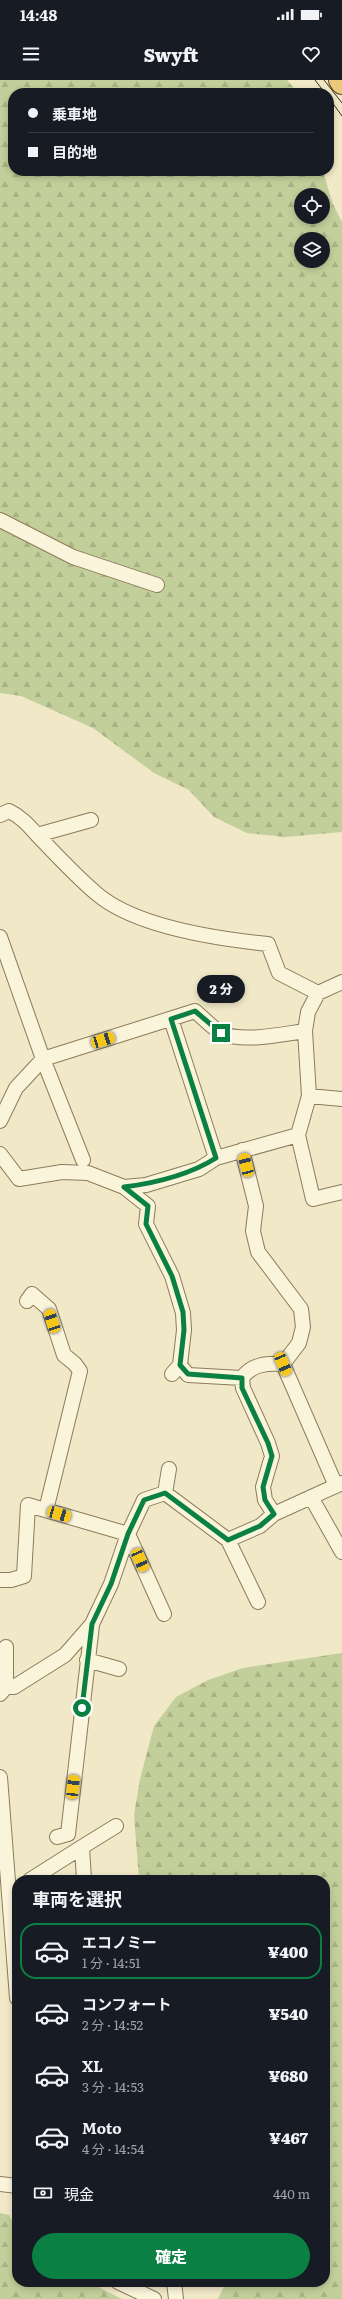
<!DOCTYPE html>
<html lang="ja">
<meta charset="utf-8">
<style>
body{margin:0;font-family:Literata,"Noto Sans JP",serif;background:#20242c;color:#f1f3f6;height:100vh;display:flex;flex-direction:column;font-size:15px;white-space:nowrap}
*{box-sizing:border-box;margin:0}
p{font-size:13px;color:#9ea1a6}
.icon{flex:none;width:22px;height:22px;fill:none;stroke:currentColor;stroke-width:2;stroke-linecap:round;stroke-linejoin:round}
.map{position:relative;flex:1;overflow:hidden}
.panel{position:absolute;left:12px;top:1795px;width:318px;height:412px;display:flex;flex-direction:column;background:#171b24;border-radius:16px;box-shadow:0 2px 6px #0003}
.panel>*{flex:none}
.top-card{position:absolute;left:8px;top:8px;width:326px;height:88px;border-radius:16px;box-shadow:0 2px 6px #0003;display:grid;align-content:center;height:88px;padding:0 20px;background:#171b24}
.buttons{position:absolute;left:294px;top:108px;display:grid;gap:8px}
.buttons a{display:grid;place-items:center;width:36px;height:36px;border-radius:50%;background:#171b24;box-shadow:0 2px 6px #0003;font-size:20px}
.end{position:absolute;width:18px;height:18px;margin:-9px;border:5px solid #0b8043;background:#fff;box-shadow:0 0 0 2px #fff}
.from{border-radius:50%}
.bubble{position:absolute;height:28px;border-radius:14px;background:#171b24;box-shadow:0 2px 6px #0003;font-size:13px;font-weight:800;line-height:28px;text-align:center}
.car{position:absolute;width:12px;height:24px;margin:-12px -6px;border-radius:5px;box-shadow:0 0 3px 1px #0007;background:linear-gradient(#f5c518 24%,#345 0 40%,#f5c518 0 76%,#345 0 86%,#f5c518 0)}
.top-card b{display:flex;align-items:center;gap:14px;height:38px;font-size:15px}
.top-card b+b{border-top:1px solid #363941}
.top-card i{width:10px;height:10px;background:#f1f3f6}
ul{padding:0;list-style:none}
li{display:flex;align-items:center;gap:12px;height:56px;margin:0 8px 6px;padding:0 12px;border:2px solid transparent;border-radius:16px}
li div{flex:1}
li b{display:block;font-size:15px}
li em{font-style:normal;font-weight:800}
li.current{border-color:#0b8043}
li>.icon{width:36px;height:36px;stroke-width:1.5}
h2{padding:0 20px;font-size:18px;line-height:48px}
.pay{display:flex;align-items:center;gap:10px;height:44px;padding:0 20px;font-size:15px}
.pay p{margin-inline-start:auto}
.button{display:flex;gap:8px;margin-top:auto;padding:8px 20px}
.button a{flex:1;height:46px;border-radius:24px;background:#0b8043;color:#fff;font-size:16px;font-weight:800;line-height:46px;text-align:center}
.status{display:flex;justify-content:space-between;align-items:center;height:28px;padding:0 20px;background:#171b24;direction:ltr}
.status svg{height:11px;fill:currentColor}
header{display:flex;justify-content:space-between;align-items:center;height:52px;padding:0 20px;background:#171b24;font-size:18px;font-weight:800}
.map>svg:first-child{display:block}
.forest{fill:url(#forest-firs);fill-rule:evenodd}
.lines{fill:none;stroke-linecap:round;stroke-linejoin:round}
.minor-casing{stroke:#8d7b5b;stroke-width:16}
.trunk-casing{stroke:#5b482f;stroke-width:24}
.minor{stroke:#faf4db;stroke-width:14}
.trunk{stroke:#eaca7a;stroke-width:22}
.tram{stroke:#3d311f;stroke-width:1}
.route{stroke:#0b8043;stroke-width:5}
</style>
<div class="status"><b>14:48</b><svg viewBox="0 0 49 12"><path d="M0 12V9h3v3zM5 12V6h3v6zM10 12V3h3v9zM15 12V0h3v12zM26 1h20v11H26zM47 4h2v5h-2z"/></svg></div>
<header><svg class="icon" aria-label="menu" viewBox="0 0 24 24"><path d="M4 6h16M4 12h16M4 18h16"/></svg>Swyft<svg class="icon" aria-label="heart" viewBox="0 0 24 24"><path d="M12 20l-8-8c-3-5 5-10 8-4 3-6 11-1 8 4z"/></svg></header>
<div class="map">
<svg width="342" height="2219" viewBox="0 0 342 2219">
<defs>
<pattern id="forest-firs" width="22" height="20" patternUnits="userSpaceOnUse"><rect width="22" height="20" fill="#c3cf9a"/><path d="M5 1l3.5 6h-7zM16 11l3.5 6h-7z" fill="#a8b284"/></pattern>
</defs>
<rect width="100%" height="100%" fill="#f0e8c7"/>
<path class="forest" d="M0,0h287l11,13h-285v78h310l9,31 10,20v610l-57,5 -38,-4 -33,-16 -25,-27 -35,-17 -61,-45 -72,-32 -21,-3zM301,115h22v22h-22zM301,159h22v22h-22z
M342,1573v646h-124l8,-17h99v-402h-186l-5,-65 6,-36 14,-53 22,-29 32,-17 35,-12z
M0,2133l9,2 8,15v52h71l34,17h-122z"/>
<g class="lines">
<g class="minor-casing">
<path id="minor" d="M0,440l73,37 84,28
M0,735l9,-4c15,7 23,19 34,30 17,18 35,37 54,53 39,33 122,45 171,50l11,29 39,20
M37,755l54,-15
M0,857l43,122 40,101
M171,939l45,139
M309,1016l33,3
M0,1041l16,-33 27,-29 152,-48c7,6 20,19 26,22 21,10 62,1 84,-2
M298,1055l15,64 29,-7
M242,1070l14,56 -3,25 5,21 43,57 2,18 -4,16 -16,21 53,122
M0,1074l19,25 43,-7 26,1 36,14
M27,1221l5,-7 17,15 15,46 11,9 5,7 -34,139
M180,1285l8,10 54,3
M172,1294l8,-9 4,-35 -1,-17 -11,-37 -26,-52 2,-18 -24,-19 22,-2 53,-16 17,-11 82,-23 11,-39 -4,-65 3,-19 10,-19 24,-11
M165,1413l4,-24
M311,1417l31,55
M274,1434l-9,-14 -2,-13 9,-31 -4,-13 -25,-55 -1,-10c10,-14 25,-15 41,-14
M228,1460l30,62
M0,1500h11l13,-4 4,-71 100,29 36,80
M87,1580l32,9
M0,1607h14l51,-32 27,-31 19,-40 17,-50 16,-34 21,-7 63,47 32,-14 14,-12 68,-31
M0,1614l6,-7v-40
M0,1697l17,221
M57,1757l11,-3 24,-209
M82,1767l34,-21
M30,1800l52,-33 2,33
M0,2104l17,2
M118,2202l36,17
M174,2202l2,17"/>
</g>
<g class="trunk-casing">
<path id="trunk" d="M340,0l2,3"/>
</g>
<use href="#minor" class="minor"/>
<use href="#trunk" class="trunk"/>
<path class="tram" d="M315,0l10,13
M324,0l18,23
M329,18l13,18"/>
</g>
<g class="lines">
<path class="route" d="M82,1628l10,-84 19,-40 17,-50 16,-34 21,-7 63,47 32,-14 14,-12 -9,-14 -2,-13 9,-31 -4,-13 -26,-55v-10l-54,-4 -8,-9 4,-35 -1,-18 -11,-36 -26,-52 2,-18 -24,-19c32,-4 65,-12 92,-29l-45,-139 24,-8 26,22"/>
</g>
</svg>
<div class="buttons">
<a><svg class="icon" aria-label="locate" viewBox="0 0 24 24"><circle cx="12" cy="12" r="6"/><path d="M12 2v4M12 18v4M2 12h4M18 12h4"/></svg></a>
<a><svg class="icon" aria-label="layers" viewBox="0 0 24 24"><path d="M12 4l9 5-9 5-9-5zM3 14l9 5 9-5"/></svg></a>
</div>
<i class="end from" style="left:82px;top:1628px"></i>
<i class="end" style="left:221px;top:953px"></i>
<div class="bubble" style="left:197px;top:895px;width:48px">2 分</div>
<i class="car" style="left:103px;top:960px;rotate:73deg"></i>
<i class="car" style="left:246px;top:1085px;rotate:345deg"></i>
<i class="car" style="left:52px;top:1241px;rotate:342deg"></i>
<i class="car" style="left:283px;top:1284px;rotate:157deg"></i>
<i class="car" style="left:59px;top:1434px;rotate:106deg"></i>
<i class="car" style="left:140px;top:1480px;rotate:156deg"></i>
<i class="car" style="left:73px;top:1707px;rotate:6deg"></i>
<div class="top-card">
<b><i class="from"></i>乗車地</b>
<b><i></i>目的地</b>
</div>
<section class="panel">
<h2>車両を選択</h2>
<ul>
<li class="current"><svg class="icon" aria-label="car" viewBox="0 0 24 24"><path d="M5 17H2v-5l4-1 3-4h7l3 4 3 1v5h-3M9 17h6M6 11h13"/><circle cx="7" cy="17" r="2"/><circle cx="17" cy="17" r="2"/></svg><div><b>エコノミー</b><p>1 分 · 14:51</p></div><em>¥400</em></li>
<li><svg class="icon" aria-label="car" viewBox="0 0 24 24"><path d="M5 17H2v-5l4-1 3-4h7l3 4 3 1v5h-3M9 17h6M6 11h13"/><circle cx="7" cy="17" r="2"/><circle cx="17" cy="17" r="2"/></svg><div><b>コンフォート</b><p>2 分 · 14:52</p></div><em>¥540</em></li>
<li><svg class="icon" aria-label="car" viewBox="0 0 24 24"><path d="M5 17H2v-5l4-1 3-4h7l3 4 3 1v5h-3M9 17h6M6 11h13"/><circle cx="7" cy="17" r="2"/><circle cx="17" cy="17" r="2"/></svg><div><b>XL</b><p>3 分 · 14:53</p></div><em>¥680</em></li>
<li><svg class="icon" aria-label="car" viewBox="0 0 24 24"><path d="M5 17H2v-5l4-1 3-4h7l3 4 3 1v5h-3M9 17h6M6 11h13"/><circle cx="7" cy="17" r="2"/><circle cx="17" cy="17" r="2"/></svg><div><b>Moto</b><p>4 分 · 14:54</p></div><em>¥467</em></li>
</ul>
<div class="pay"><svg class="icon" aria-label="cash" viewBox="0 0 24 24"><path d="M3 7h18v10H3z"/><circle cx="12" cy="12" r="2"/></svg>現金<p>440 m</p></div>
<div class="button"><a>確定</a></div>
</section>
</div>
